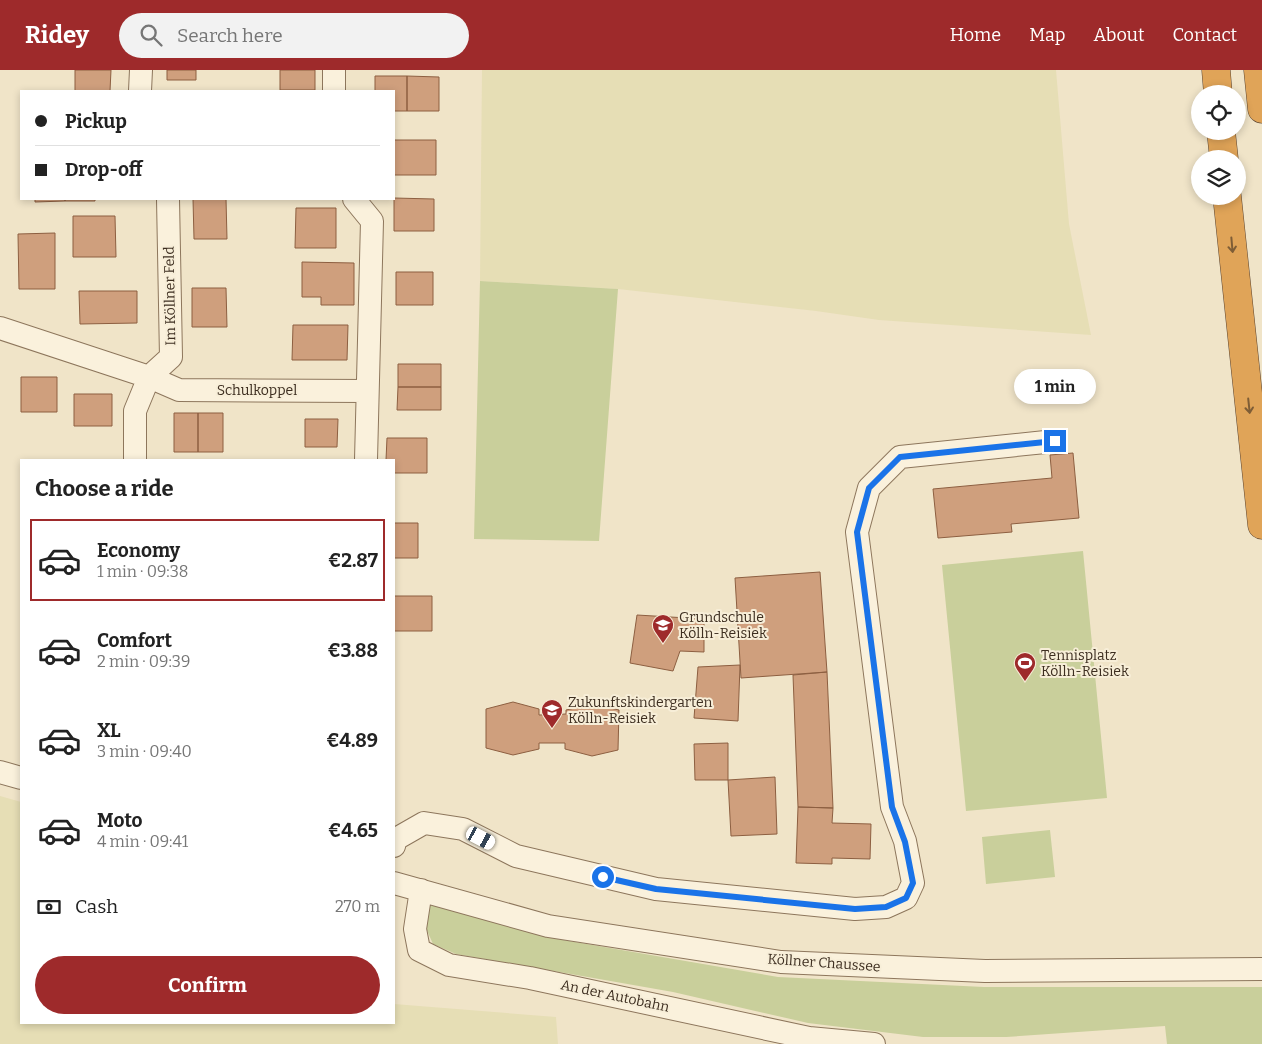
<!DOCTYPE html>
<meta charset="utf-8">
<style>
body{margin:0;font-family:Bitter,serif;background:#f2f2f2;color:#222;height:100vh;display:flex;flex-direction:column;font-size:19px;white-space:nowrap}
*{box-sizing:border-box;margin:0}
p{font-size:16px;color:#767676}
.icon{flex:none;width:28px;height:28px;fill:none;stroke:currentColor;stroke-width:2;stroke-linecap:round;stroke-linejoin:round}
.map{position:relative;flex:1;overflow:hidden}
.sheet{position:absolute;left:20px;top:389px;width:375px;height:565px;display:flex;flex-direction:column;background:#fff;border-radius:0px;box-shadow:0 2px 8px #0003}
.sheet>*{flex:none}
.top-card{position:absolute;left:20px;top:20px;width:375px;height:110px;border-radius:0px;box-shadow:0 2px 8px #0003;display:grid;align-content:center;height:110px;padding:0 15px;background:#fff}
.tools{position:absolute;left:1191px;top:15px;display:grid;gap:10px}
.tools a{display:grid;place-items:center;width:55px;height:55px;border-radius:50%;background:#fff;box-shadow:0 2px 8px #0003;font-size:25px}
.end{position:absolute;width:22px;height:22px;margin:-11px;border:6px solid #1a73e8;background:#fff;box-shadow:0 0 0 2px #fff}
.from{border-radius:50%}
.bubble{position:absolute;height:35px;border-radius:18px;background:#fff;box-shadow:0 2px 8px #0003;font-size:16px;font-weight:700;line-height:35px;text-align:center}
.car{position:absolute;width:15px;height:30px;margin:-15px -8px;border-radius:6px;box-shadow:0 0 4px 1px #0007;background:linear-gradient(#fff 24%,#345 0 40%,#fff 0 76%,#345 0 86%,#fff 0)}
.top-card b{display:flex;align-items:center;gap:18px;height:48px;font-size:19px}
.top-card b+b{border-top:1px solid #e0e0e0}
.top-card i{width:12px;height:12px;background:#222}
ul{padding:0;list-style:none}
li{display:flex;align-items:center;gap:15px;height:82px;margin:0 10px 8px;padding:0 5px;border:2px solid transparent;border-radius:0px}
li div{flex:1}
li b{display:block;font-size:19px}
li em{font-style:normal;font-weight:700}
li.current{border-color:#9e2a2b}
li>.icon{width:45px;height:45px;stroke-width:1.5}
h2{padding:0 15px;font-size:22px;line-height:60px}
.pay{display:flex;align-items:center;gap:12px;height:55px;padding:0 15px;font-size:19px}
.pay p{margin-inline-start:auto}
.cta{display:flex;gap:10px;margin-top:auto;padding:10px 15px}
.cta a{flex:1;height:58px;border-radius:30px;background:#9e2a2b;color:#fff;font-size:20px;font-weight:700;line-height:58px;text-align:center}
header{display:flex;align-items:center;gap:30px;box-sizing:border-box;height:70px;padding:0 25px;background:#9e2a2b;color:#fff}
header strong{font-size:24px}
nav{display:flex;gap:28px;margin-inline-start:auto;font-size:18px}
.search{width:350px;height:45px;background:#f2f2f2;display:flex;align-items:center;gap:12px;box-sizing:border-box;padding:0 18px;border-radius:28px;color:#767676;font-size:19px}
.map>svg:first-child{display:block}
.farmland{fill:#e6deb5}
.green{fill:#c9cf9b}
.building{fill:#cf9f7d;stroke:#8d5f41}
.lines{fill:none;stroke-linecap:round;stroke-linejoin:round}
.minor-casing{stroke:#8d765c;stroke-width:24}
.highway-casing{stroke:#5b4430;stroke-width:29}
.minor{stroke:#faf1dc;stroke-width:22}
.highway{stroke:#e0a458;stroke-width:28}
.oneway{stroke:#7e5d36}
.route{stroke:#1a73e8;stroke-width:6}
.labels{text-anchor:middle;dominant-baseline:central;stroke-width:4;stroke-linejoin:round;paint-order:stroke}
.street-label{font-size:14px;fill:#3d2e20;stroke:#f7eed8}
.poi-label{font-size:14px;fill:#3d2e20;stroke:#f7eed8;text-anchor:start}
</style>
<header>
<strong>Ridey</strong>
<div class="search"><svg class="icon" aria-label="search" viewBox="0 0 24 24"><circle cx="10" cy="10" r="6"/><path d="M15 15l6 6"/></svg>Search here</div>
<nav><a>Home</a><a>Map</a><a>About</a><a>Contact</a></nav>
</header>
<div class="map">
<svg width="1262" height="974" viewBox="0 0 1262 974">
<rect width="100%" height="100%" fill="#f0e4c8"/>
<path class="farmland" d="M482,0h574l13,154 22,111 -212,-15 -63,-9 -198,-22 -138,-8z
M0,726l21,6v220h373v-18l162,13 2,27h-558z"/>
<path class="green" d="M480,211l138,8 -19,252 -125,-2z
M1083,481l24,247 -141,13 -24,-246z
M1050,760l5,47 -69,7 -4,-47z
M427,834l119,33 232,40 206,10h278v57h-95l-2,-18 -159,11h-83l-115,-14 -135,-31 -217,-38 -23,-10 -8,-18z"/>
<path class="building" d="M75,0h36l-1,21h-35z
M167,0h29v10h-29z
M280,0h35v20h-35z
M375,6h32v35h-13v-20h-19z
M407,6l32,1v34h-32z
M394,70h42v35h-42z
M394,128l40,1v32h-40z
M35,129h30v2l-30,1z
M65,129h30v2h-30z
M193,129h33l1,40h-33z
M296,138h40v40h-41z
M73,146h42l1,41h-43z
M55,163v56h-36l-1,-55z
M302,192l52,1v42h-33v-8h-19z
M396,202h37v33h-37z
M192,218h34l1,39h-35z
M79,221h58v32l-57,1z
M293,255h55l-1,35h-55z
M398,294h43v23h-43z
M21,307h36v35h-36z
M398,317h43v23h-44z
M74,324h38v32h-38z
M174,343h24v39h-24z
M198,343h25v39h-25z
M305,349h33l-1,28h-32z
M387,368h40v35h-33v-13h-8z
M1073,383l6,65 -68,6 1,8 -74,6 -5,-49 119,-11 -2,-23z
M394,453h24v35h-24z
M820,502l7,100 -86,6 -6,-100z
M394,526h38v35h-38z
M637,545l67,4v33l-24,-1 -7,20 -43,-8z
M740,595l-2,56 -44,-3 4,-51z
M827,602l6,136 -35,-1 -5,-132z
M513,632l26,7v6l27,-1v-4l26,-6 27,6 -1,40 -26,6 -27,-7v-6h-26v6l-26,6 -27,-7v-39z
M728,673v37h-33l-1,-36z
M775,707l2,57 -46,2 -3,-56z
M798,737l35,1 -1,15 39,1 -1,35 -38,-1v6l-36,-1z"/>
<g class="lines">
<g class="minor-casing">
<path id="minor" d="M334,0v21
M140,21l1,-21
M354,129l18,22 -6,239
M0,258l149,49 30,13 188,1
M135,390v-49l14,-34 22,-20 -3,-158
M0,702l21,6
M394,776l2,-7 28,-16 39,6 53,27 140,33 199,20 31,-2 20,-9 7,-15 -8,-42 -13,-34 -35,-275 12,-44 31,-31 155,-16
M394,813l154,43 233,36 204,9 277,-2
M421,820l-6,39 4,21 30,15 81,13 279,60 65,6"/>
</g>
<g class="highway-casing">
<path id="highway" d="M1216,0l2,24
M1258,0l4,39
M1221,61l3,28
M1227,126l35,329"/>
</g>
<use href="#minor" class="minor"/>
<use href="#highway" class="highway"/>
</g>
<defs><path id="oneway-shaft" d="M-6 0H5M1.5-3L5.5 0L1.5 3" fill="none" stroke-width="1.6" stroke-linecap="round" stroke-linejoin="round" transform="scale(1.25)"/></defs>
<g class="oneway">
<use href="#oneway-shaft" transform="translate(1232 175) rotate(85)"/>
<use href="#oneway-shaft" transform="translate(1249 336) rotate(84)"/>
</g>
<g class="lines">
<path class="route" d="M603,807l53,12 199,20 31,-2 20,-9 7,-15 -8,-41 -13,-35 -35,-275 12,-44 31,-31 155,-16"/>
</g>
<defs>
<g id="school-pin" transform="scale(1.125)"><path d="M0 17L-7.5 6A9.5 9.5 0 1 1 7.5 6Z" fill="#9e2a2b" stroke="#f7eed8"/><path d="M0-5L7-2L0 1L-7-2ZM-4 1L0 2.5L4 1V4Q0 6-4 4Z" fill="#fff"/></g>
<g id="stadium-pin" transform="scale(1.125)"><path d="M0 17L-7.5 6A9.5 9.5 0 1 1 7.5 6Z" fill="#9e2a2b" stroke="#f7eed8"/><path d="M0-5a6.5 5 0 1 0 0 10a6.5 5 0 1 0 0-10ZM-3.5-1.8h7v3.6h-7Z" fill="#fff"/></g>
</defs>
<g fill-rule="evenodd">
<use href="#school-pin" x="663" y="555"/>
<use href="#stadium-pin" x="1025" y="593"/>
<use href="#school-pin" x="552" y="640"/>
</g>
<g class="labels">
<g class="street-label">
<text transform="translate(170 226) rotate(-91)">Im Köllner Feld</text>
<text x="257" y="320">Schulkoppel</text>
<text transform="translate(824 893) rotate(4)">Köllner Chaussee</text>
<text transform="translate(615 926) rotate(12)">An der Autobahn</text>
</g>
<g class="poi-label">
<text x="679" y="547">Grundschule<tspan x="679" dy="16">Kölln-Reisiek</tspan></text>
<text x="1041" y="585">Tennisplatz<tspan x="1041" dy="16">Kölln-Reisiek</tspan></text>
<text x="568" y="632">Zukunftskindergarten<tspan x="568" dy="16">Kölln-Reisiek</tspan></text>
</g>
</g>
</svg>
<div class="tools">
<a><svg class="icon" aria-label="locate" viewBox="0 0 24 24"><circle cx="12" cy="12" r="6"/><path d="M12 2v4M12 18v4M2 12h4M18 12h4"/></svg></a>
<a><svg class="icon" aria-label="layers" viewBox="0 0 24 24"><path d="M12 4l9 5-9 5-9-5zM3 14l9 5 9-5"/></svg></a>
</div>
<i class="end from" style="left:603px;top:807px"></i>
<i class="end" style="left:1055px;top:371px"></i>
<div class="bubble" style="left:1014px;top:299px;width:82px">1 min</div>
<i class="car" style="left:481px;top:768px;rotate:118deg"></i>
<div class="top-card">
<b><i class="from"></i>Pickup</b>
<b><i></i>Drop-off</b>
</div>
<section class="sheet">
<h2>Choose a ride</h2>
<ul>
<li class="current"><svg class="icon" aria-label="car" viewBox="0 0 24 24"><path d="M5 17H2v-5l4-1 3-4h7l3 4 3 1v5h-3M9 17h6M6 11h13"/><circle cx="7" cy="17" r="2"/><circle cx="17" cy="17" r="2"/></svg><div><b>Economy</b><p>1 min · 09:38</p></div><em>€2.87</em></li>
<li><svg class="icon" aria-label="car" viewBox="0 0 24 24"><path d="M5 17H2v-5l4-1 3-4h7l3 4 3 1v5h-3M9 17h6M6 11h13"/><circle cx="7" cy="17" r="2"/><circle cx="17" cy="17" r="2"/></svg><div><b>Comfort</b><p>2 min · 09:39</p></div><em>€3.88</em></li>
<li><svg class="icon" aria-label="car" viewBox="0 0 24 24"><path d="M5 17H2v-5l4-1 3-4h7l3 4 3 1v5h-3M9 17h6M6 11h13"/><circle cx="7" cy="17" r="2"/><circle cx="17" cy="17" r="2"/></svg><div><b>XL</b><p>3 min · 09:40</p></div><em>€4.89</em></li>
<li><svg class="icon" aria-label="car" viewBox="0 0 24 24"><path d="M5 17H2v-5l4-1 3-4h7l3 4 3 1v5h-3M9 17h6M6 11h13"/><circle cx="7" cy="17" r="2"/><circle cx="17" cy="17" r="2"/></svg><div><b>Moto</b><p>4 min · 09:41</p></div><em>€4.65</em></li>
</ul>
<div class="pay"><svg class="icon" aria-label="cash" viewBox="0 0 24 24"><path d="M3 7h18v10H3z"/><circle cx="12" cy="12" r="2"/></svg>Cash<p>270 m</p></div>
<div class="cta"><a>Confirm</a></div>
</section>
</div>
